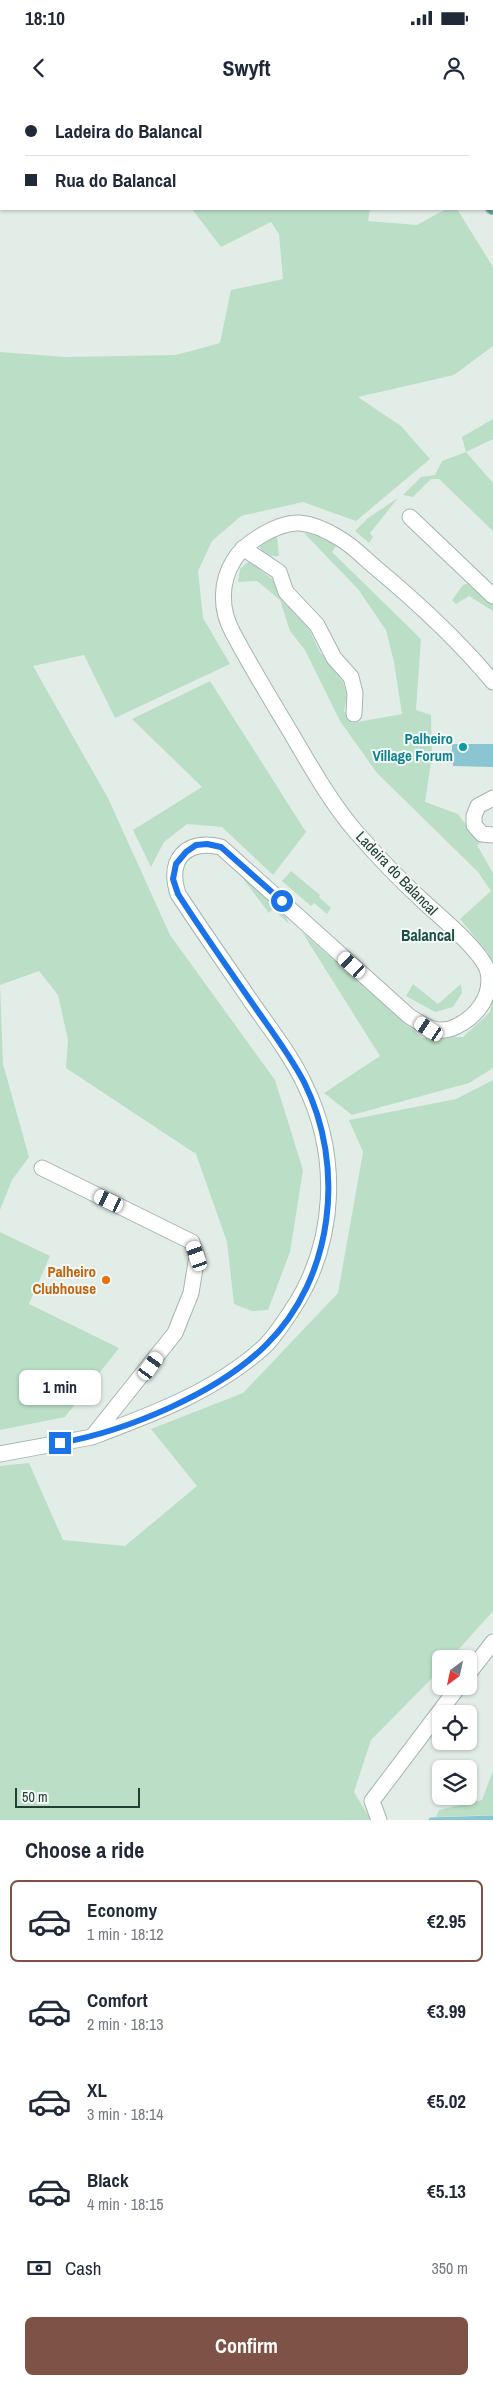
<!DOCTYPE html>
<meta charset="utf-8">
<style>
body{margin:0;font-family:"Archivo Narrow",sans-serif;background:#f2f2f3;color:#1f2937;height:100vh;display:flex;flex-direction:column;font-size:19px;white-space:nowrap}
*{box-sizing:border-box;margin:0}
p{font-size:16px;color:#747a83}
.icon{flex:none;width:28px;height:28px;fill:none;stroke:currentColor;stroke-width:2;stroke-linecap:round;stroke-linejoin:round}
.map{position:relative;height:1720px;overflow:hidden}
.drawer{display:flex;flex-direction:column;background:#fff;flex:1}
.drawer>*{flex:none}
.hud{position:absolute;left:0px;top:0px;width:494px;height:110px;box-shadow:0 1px 4px #0004;display:grid;align-content:center;height:110px;padding:0 25px;background:#fff}
.needle{width:32px;rotate:213deg}
.controls{position:absolute;left:432px;top:1550px;display:grid;gap:10px}
.controls a{display:grid;place-items:center;width:45px;height:45px;border-radius:8px;background:#fff;box-shadow:0 1px 4px #0004;font-size:25px}
.scale{position:absolute;left:15px;bottom:12px;width:125px;box-sizing:border-box;padding-left:5px;border:2px solid #223e37;border-top:0;font-size:14px;line-height:18px;white-space:nowrap;color:#223e37;-webkit-text-stroke:4px #f3f9f6;paint-order:stroke}
.end{position:absolute;width:22px;height:22px;margin:-11px;border:6px solid #1a73e8;background:#fff;box-shadow:0 0 0 2px #fff}
.from{border-radius:50%}
.bubble{position:absolute;height:35px;border-radius:8px;background:#fff;box-shadow:0 1px 4px #0004;font-size:16px;font-weight:700;line-height:35px;text-align:center}
.car{position:absolute;width:15px;height:30px;margin:-15px -8px;border-radius:6px;box-shadow:0 0 4px 1px #0007;background:linear-gradient(#fff 24%,#345 0 40%,#fff 0 76%,#345 0 86%,#fff 0)}
.hud b{display:flex;align-items:center;gap:18px;height:48px;font-size:19px}
.hud b+b{border-top:1px solid #e0e1e3}
.hud i{width:12px;height:12px;background:#1f2937}
ul{padding:0;list-style:none}
li{display:flex;align-items:center;gap:15px;height:82px;margin:0 10px 8px;padding:0 15px;border:2px solid transparent;border-radius:8px}
li div{flex:1}
li b{display:block;font-size:19px}
li em{font-style:normal;font-weight:700}
li.selected{border-color:#7e5247}
li>.icon{width:45px;height:45px;stroke-width:1.5}
h2{padding:0 25px;font-size:22px;line-height:60px}
.pay{display:flex;align-items:center;gap:12px;height:55px;padding:0 25px;font-size:19px}
.pay p{margin-inline-start:auto}
.button{display:flex;gap:10px;margin-top:auto;padding:10px 25px}
.button a{flex:1;height:58px;border-radius:8px;background:#7e5247;color:#fff;font-size:20px;font-weight:700;line-height:58px;text-align:center}
.status{display:flex;justify-content:space-between;align-items:center;height:35px;padding:0 25px;background:#fff;direction:ltr}
.status svg{height:14px;fill:currentColor}
header{display:flex;justify-content:space-between;align-items:center;height:65px;padding:0 25px;background:#fff;font-size:22px;font-weight:700}
.map>svg:first-child{display:block}
.green{fill:#bbdec6}
.water{fill:#8ac5d2}
.lines{fill:none;stroke-linecap:round;stroke-linejoin:round}
.stream{stroke:#8ac5d2;stroke-width:5}
.minor-casing{stroke:#a5b5af;stroke-width:17}
.major-casing{stroke:#c1c9c7;stroke-width:17}
.minor{stroke:#fff;stroke-width:15}
.major{stroke:#67a395;stroke-width:15}
.route{stroke:#1a73e8;stroke-width:6}
.culture-dot{fill:#0f9aa8;stroke:#f3f9f6;stroke-width:2}
.food-dot{fill:#e8710a;stroke:#f3f9f6;stroke-width:2}
.labels{text-anchor:middle;dominant-baseline:central;stroke-width:4;stroke-linejoin:round;paint-order:stroke}
.culture-label{font-size:15px;font-weight:bold;fill:#0d838f;stroke:#f3f9f6;text-anchor:end}
.street-label{font-size:15px;fill:#223e37;stroke:#f3f9f6}
.food-label{font-size:15px;font-weight:bold;fill:#c56008;stroke:#f3f9f6;text-anchor:end}
.neighbourhood-label{font-size:16px;font-weight:bold;fill:#1e5146;stroke:#f3f9f6}
</style>
<div class="status"><b>18:10</b><svg viewBox="0 0 49 12"><path d="M0 12V9h3v3zM5 12V6h3v6zM10 12V3h3v9zM15 12V0h3v12zM26 1h20v11H26zM47 4h2v5h-2z"/></svg></div>
<header><svg class="icon" aria-label="back" viewBox="0 0 24 24"><path d="M15 5l-7 7 7 7"/></svg>Swyft<svg class="icon" aria-label="person" viewBox="0 0 24 24"><circle cx="12" cy="8" r="4"/><path d="M4 21q1-7 8-7t8 7"/></svg></header>
<div class="map">
<svg width="493" height="1720" viewBox="0 0 493 1720">
<rect width="100%" height="100%" fill="#e3ede8"/>
<path class="green" d="M192,109h178l-2,12 49,4 29,-16h11l36,58v79l-39,29 -96,22 43,29 29,33 -74,62 -53,-19 -62,14 -29,25 -14,30 5,47 27,46 -115,54 -31,-63 -51,11 75,132 62,137 105,145 28,90 -13,82 -22,58 -16,1 -18,-7 -7,-62 -31,-88 -130,-86 2,-28 -10,-45 -19,-24 -39,14 3,79 26,93 -17,23 -12,30v-858l66,5 110,-2 44,-12 11,-53 52,-11 -4,-45 -8,-12 -50,25z
M493,319v20l-27,13 27,31v48l-54,-52h-8l-18,18 -10,-2 18,-18 14,-2 7,-14 24,-9 -4,-15z
M398,398l-28,35 3,4 -4,6 -14,-12 13,-13z
M304,433l12,2 21,9 -5,8 89,87 -5,71 15,5 1,40 -7,47 33,12 8,11 22,13 -11,7 16,28v99l-5,-19 -28,-34 31,-28 -13,-19 -101,-99 -37,-52 -35,-71 -15,-19 -10,-31 -23,-19 -19,1 2,-13 9,-8 23,18 37,50 11,23 23,30 4,14 -3,15 8,12 50,-9 -8,-52 -8,-32 -28,-41z
M277,437l2,19c-10,1 -14,-1 -20,-10l1,-4z
M473,482l20,20v9l-24,-15 -13,8 -4,-4 11,-15z
M210,581l96,151 -33,43 -51,-48 -35,-3 -23,18 -13,25 -18,-37 69,-43 -70,-68z
M291,771l29,24 -1,2 12,11 -4,6 -13,-11 -3,3 -29,-25z
M238,772l47,43 4,9 -16,-15 -4,4z
M302,832l120,106 41,-1 27,-25 3,-18v74l-24,15 -117,32 -28,-22 56,-37z
M413,884l25,20 23,-20 1,9 -9,14 -18,5 -29,-16z
M493,980v531l-43,48h-9v10l-70,71 -17,52 17,28h-371v-354l29,-3 34,77 62,6 72,-60 -46,-57 92,-36 95,-100 25,-141 -14,-32 107,-21z
M0,1132l50,24 -21,48 90,44 -54,69 -65,13z
M493,1671v44l-57,2 3,-7 43,-10z"/>
<path class="water" d="M452,644h41v23l-40,-1v-6l-6,-4 5,-6z"/>
<g class="lines">
<path class="stream" d="M431,1720l62,-2"/>
<g class="minor-casing">
<path id="minor" d="M410,417l83,79
M243,448l36,24 7,20 31,33 17,33 17,19 4,16 -1,21
M493,698l-15,8 -4,10v9l8,9 11,1
M92,1337c61,-23 124,-46 173,-91 10,-10 19,-24 27,-36 45,-68 48,-155 12,-227 -13,-27 -32,-52 -49,-76 -26,-38 -52,-75 -77,-113 -11,-35 8,-55 43,-47l188,169c15,10 30,20 48,10 19,-9 36,-30 31,-54 -5,-20 -48,-55 -64,-70 -24,-22 -46,-45 -67,-69 -26,-30 -46,-66 -66,-100 -20,-33 -40,-66 -58,-100 -13,-23 -13,-51 1,-73 10,-17 44,-38 65,-37 13,1 29,8 40,15 13,7 25,20 37,30 42,35 82,72 117,114
M0,1354l92,-17 83,-104 16,-40 6,-37 -5,-14 -150,-74
M469,1573l24,-31
M379,1720l-7,-19 87,-115"/>
</g>
<g class="major-casing">
<path id="major" d="M437,0l1,1
M492,106l1,1"/>
</g>
<use href="#minor" class="minor"/>
<use href="#major" class="major"/>
</g>
<g class="lines">
<path class="route" d="M60,1343c66,-12 157,-49 206,-98 68,-67 80,-179 38,-263 -13,-25 -31,-49 -47,-72 -27,-39 -54,-77 -79,-116l-5,-15 3,-15 10,-12 10,-7 11,-1 14,3 61,54"/>
</g>
<circle class="culture-dot" cx="463" cy="647" r="5"/>
<circle class="food-dot" cx="106" cy="1180" r="5"/>
<g class="labels">
<g class="culture-label">
<text x="453" y="638">Palheiro<tspan x="453" dy="17">Village Forum</tspan></text>
</g>
<g class="street-label">
<text transform="translate(397 773) rotate(46)">Ladeira do Balancal</text>
</g>
<g class="food-label">
<text x="96" y="1171">Palheiro<tspan x="96" dy="17">Clubhouse</tspan></text>
</g>
<g class="neighbourhood-label">
<text x="428" y="835">Balancal</text>
</g>
</g>
</svg>
<div class="controls">
<a><svg class="needle" viewBox="-14 -14 28 28"><path d="M0-13l5 13h-10z" fill="#e53935"/><path d="M0 13l5-13h-10z" fill="#747a83"/></svg></a>
<a><svg class="icon" aria-label="locate" viewBox="0 0 24 24"><circle cx="12" cy="12" r="6"/><path d="M12 2v4M12 18v4M2 12h4M18 12h4"/></svg></a>
<a><svg class="icon" aria-label="layers" viewBox="0 0 24 24"><path d="M12 4l9 5-9 5-9-5zM3 14l9 5 9-5"/></svg></a>
</div>
<div class="scale">50 m</div>
<i class="end from" style="left:282px;top:801px"></i>
<i class="end" style="left:60px;top:1343px"></i>
<div class="bubble" style="left:19px;top:1270px;width:82px">1 min</div>
<i class="car" style="left:352px;top:865px;rotate:312deg"></i>
<i class="car" style="left:429px;top:929px;rotate:304deg"></i>
<i class="car" style="left:109px;top:1101px;rotate:296deg"></i>
<i class="car" style="left:197px;top:1156px;rotate:341deg"></i>
<i class="car" style="left:151px;top:1266px;rotate:36deg"></i>
<div class="hud">
<b><i class="from"></i>Ladeira do Balancal</b>
<b><i></i>Rua do Balancal</b>
</div>
</div>
<section class="drawer">
<h2>Choose a ride</h2>
<ul>
<li class="selected"><svg class="icon" aria-label="car" viewBox="0 0 24 24"><path d="M5 17H2v-5l4-1 3-4h7l3 4 3 1v5h-3M9 17h6M6 11h13"/><circle cx="7" cy="17" r="2"/><circle cx="17" cy="17" r="2"/></svg><div><b>Economy</b><p>1 min · 18:12</p></div><em>€2.95</em></li>
<li><svg class="icon" aria-label="car" viewBox="0 0 24 24"><path d="M5 17H2v-5l4-1 3-4h7l3 4 3 1v5h-3M9 17h6M6 11h13"/><circle cx="7" cy="17" r="2"/><circle cx="17" cy="17" r="2"/></svg><div><b>Comfort</b><p>2 min · 18:13</p></div><em>€3.99</em></li>
<li><svg class="icon" aria-label="car" viewBox="0 0 24 24"><path d="M5 17H2v-5l4-1 3-4h7l3 4 3 1v5h-3M9 17h6M6 11h13"/><circle cx="7" cy="17" r="2"/><circle cx="17" cy="17" r="2"/></svg><div><b>XL</b><p>3 min · 18:14</p></div><em>€5.02</em></li>
<li><svg class="icon" aria-label="car" viewBox="0 0 24 24"><path d="M5 17H2v-5l4-1 3-4h7l3 4 3 1v5h-3M9 17h6M6 11h13"/><circle cx="7" cy="17" r="2"/><circle cx="17" cy="17" r="2"/></svg><div><b>Black</b><p>4 min · 18:15</p></div><em>€5.13</em></li>
</ul>
<div class="pay"><svg class="icon" aria-label="cash" viewBox="0 0 24 24"><path d="M3 7h18v10H3z"/><circle cx="12" cy="12" r="2"/></svg>Cash<p>350 m</p></div>
<div class="button"><a>Confirm</a></div>
</section>
